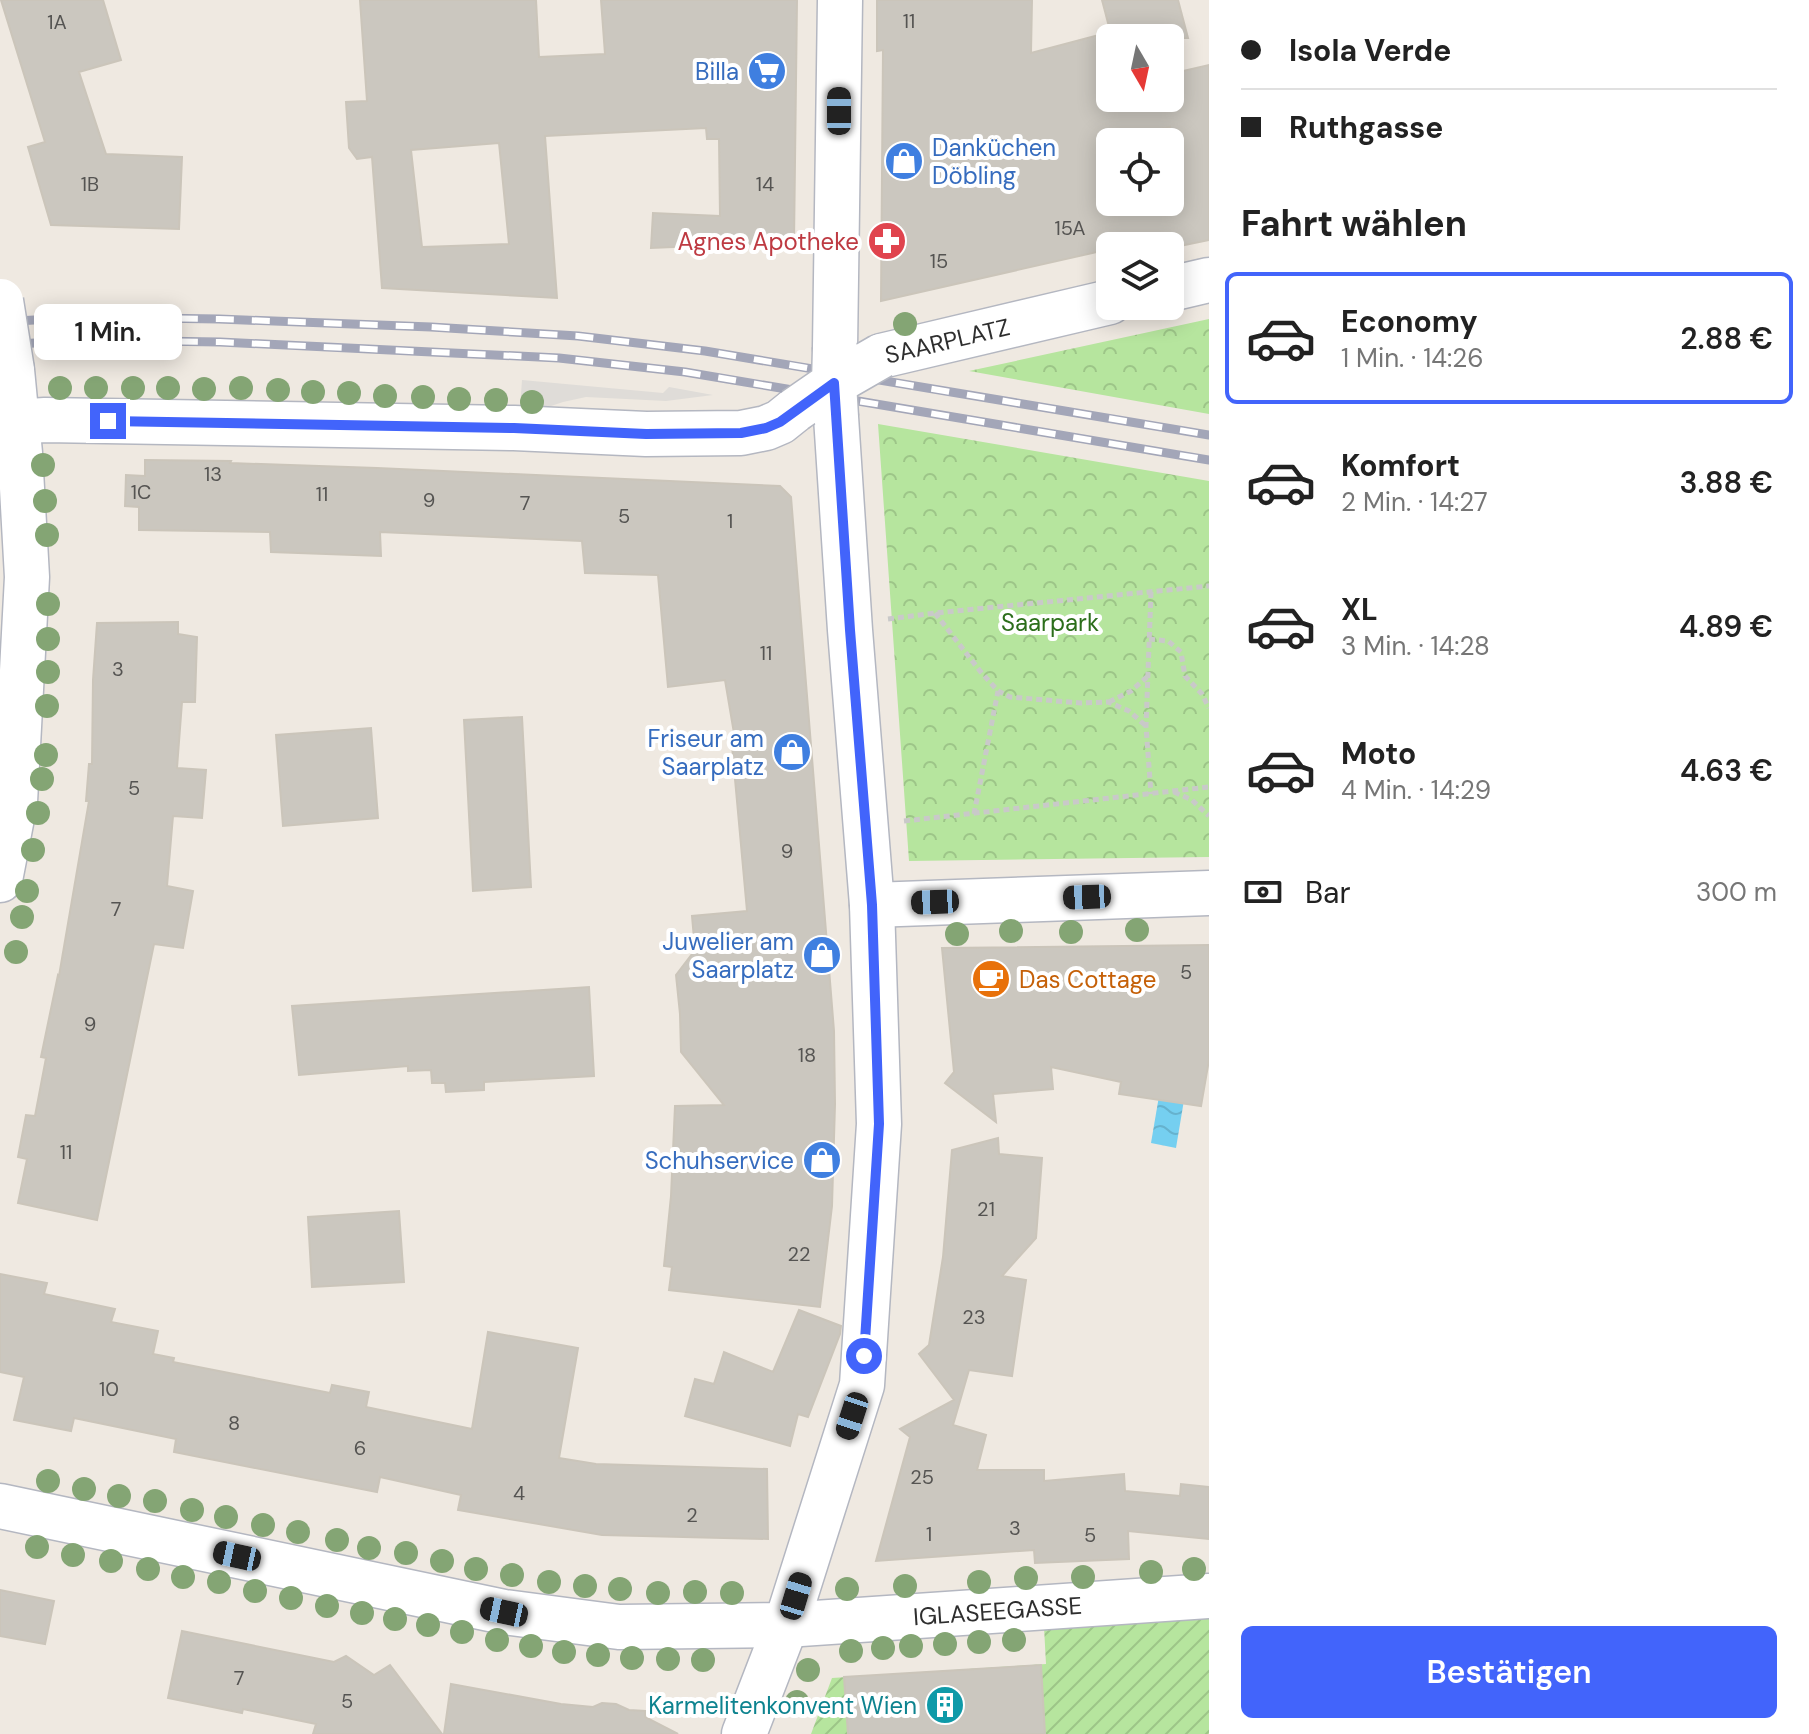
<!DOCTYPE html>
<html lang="de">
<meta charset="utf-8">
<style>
body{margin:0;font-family:"DM Sans",sans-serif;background:#f2f2f2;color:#222;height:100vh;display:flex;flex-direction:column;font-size:30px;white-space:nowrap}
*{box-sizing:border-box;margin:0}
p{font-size:26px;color:#767676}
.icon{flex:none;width:44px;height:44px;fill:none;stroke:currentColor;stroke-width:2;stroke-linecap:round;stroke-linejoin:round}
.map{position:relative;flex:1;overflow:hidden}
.sheet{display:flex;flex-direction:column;background:#fff;width:600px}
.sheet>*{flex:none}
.guide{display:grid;align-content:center;height:176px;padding:0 32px;background:#fff}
.needle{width:52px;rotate:171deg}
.tools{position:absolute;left:1096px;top:24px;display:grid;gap:16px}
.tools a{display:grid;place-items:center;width:88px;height:88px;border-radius:12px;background:#fff;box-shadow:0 4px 20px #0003;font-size:40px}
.end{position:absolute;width:36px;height:36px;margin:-18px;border:10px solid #4264fb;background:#fff;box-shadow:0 0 0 4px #fff}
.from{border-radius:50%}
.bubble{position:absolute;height:56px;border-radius:12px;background:#fff;box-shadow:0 4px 20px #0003;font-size:26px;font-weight:600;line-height:56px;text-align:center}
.car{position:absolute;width:24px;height:48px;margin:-24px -12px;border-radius:10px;box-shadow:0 0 6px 2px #0007;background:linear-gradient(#222 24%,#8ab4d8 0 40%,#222 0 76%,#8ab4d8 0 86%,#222 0)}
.guide b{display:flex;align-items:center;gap:28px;height:76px;font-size:30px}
.guide b+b{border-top:2px solid #e0e0e0}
.guide i{width:20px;height:20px;background:#222}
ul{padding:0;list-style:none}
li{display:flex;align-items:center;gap:24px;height:132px;margin:0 16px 12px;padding:0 16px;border:4px solid transparent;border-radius:12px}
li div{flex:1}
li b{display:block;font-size:30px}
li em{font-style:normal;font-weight:600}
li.selected{border-color:#4264fb}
li>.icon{width:72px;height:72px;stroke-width:1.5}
h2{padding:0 32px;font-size:36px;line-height:96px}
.pay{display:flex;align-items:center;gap:20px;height:88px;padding:0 32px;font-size:30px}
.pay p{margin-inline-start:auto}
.button{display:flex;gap:16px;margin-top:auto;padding:16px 32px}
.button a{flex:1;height:92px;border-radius:12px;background:#4264fb;color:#fff;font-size:32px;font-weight:600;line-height:92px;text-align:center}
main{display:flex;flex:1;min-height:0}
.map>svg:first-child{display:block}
.park{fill:url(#park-crowns)}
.garden{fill:url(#garden-furrows)}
.plaza{fill:#dfdcd8}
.water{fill:url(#water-waves)}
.building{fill:#cbc7bf;stroke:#cbc5ba;stroke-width:2;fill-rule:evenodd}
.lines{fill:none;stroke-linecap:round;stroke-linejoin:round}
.street-casing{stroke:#b4b7c1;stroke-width:47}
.secondary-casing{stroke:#b4b7c1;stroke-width:47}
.path{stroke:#c9c9c9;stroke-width:5;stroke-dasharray:6 4;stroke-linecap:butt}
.street{stroke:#fff;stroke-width:44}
.secondary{stroke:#fff;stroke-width:44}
.rail-casing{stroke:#a3a6b8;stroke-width:9}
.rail{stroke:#fff;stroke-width:6;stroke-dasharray:18;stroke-linecap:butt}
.street-bridge-casing{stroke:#b4b7c1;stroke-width:47;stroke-linecap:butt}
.secondary-bridge-casing{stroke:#b4b7c1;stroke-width:47;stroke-linecap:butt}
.street-bridge{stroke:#fff;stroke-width:44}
.secondary-bridge{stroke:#fff;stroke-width:44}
.tree{fill:#84a574}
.route{stroke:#4264fb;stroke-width:10}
.labels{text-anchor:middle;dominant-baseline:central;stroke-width:8;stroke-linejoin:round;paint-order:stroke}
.number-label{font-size:20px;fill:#555452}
.shop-label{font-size:24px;fill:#366cbe;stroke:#fff;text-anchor:end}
.health-label{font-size:24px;fill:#be3a42;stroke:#fff;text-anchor:end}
.street-label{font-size:24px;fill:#2e2e2e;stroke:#fff}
.park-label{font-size:24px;fill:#2c6e1b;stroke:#fff}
.food-label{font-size:24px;fill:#c56008;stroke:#fff;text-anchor:start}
.culture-label{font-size:24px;fill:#0d838f;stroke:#fff;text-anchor:end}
</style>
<main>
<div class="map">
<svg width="1209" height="1734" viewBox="0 0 1209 1734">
<defs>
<pattern id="park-crowns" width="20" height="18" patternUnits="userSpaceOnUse" patternTransform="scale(2)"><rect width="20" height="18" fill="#b6e59e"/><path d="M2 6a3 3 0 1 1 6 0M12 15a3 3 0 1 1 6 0" fill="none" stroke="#9dc588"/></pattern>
<pattern id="garden-furrows" width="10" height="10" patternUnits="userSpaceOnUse" patternTransform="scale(2)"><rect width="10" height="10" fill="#b6e59e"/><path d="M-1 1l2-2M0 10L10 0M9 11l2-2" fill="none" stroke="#9dc588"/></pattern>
<pattern id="water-waves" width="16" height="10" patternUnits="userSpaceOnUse" patternTransform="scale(2)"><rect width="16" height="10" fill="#75cff0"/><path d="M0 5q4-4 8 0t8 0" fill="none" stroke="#66b2ce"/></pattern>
</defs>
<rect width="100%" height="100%" fill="#efe9e1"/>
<path class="park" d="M1209,319v95l-240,-43z
M878,424l331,57v376l-300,4z"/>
<path class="garden" d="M1209,1618v116h-398l21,-56 214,-14 -2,-37z"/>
<path class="plaza" d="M522,380l141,13 6,-6 44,8 -47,6 -80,-4 -23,5 -15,5 -28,1z"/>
<path class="water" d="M1159,1096l25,4 -8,48 -25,-5z"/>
<path class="building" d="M1,0h102l18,60 -42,12 27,82 76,3 -3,72 -128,-4 -23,-78 17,-5z
M360,0h176l3,57 66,-3 -4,-54h196l-3,242 -143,6 2,-35 67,3 -1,-77h-12l-1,-11 -161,8 12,162 -175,-10 -10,-131 -15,2 -8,-11 -3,-46 21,-1zM499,143l10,101 -87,3 -11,-97z
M877,0h155l-1,53 79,-21v66h60v-24l39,-9v175l-29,6h-15l-1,-8 -38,8h-16v3l-229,52 2,-251 -6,1zM1170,127v75h-60v-62z
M1102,0h76l10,38h-76z
M145,460l86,1 -1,2 147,5 403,18 11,11 43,534 1,73 -3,102 -12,101 -151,-17 3,-23 -8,-1 7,-70 4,-90 49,-1 -43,-53 -1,-38 -4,-39 19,-25 -3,-34 55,-5 -15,-165 4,-1 -11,-65 -57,7 -10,-112 -73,-2 -3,-32 -202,-9 1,24 -110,-4 -1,-20 -131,-2v-23l-14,-1 1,-31 19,1z
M178,622v12l19,3 -2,65h-13l-5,66 29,2 -4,48 -29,-2 -6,70 26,5 -10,57 -29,-4 -57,276 -79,-17 9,-44 -9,-2 8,-42 9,1 11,-58 -5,-1 17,-82 1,1 30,-175h-3l3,-37h3l1,-84 4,-57z
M522,717l9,170 -58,4 -9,-171z
M371,728l7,90 -95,8 -7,-91z
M1209,945v115l-8,46 -82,-12 2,-12 -70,-15 2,22 -60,5 3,28 -51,-39 9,-11 -12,-124z
M589,987l5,89 -110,6v8l-38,2 -1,-9h-13l-1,-13 -23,1v-5l-109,9 -7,-69z
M998,1138l1,16 43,4 -6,80 -34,38 24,4 -14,96 -43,-6 -16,55 33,10 -9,35h67v11l80,-7 1,17 55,5 1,-12 28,3v52l-81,-8 1,28 -94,4 -1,-13 -158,11 34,-124 -10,-8 54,-29 -35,-46 10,-9 14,-88 9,-107z
M399,1211l5,71 -92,5 -4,-70z
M0,1274l47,9 -3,11 71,15 -4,13 47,9 -5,23 21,4 -1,4 157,31 2,-8 37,7 -3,15 106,22 16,-97 90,16 -19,110 37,6 171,5 1,70 -166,-4 -144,-25 3,-15 -81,-18 -3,15 -203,-40 2,-13 -102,-21 -3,13 -57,-11 10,-43 -24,-5z
M799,1310l42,16 -1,8 -32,83 -10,-3 -8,32 -105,-30 10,-37 19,5 10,-32 49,20z
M0,1590l54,11 -9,43 -45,-8z
M182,1631l152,31 12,-6 28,19 16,-10 52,69h-129l3,-10 -73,-15 -1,4 -74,-15z
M1041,1665l4,69h-197l-4,-57z
M451,1684l110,20 32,3 9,-4 14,1 13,6 16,1v6l33,17h-234z"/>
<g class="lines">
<g class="street-casing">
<g id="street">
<path d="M1170,289l39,-9"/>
<path id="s1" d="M881,356l229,-54"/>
<path d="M0,880l15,-78 12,-225 -7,-124 -8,-83"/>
<path d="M872,905l337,-12"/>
<path id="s2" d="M0,1506l504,106 115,15 167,-2 423,-29"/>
<path d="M744,1734l42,-109 76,-240 17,-261 -7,-219 -22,-275 -14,-213"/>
</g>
</g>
<g class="secondary-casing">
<path id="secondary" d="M835,348l5,-348
M0,423l45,-3 469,8 132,6 95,-1 25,-5 14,-6 15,-12"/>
</g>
<path class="path" d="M1151,592l-5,134 5,68
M935,613l45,58 18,20 12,6 71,6 27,-1 21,9 17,15
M888,619l47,-6 274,-27
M1149,639l19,2 13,11 4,24 17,18 7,14
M1109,702l22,-11 16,-14
M1174,792l18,8 17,16
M974,814l24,-123
M904,821l305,-34"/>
<use href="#street" class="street"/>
<use href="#secondary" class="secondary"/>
<g class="rail-casing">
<path id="rail" d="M0,322l85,-5 134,2 212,8 147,9 127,15 504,84
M0,345l88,-5 132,2 339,16 126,14 524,88"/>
</g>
<use href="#rail" class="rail"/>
<g class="street-bridge-casing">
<path id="street-bridge" d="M1,301l11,69
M836,417l-2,-34 47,-27"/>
</g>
<g class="secondary-bridge-casing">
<path id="secondary-bridge" d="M795,410l39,-27 1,-35"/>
</g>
<use href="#street-bridge" class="street-bridge"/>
<use href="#secondary-bridge" class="secondary-bridge"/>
</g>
<g class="tree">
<circle cx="905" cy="324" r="12"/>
<circle cx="60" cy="388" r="12"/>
<circle cx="96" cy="388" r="12"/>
<circle cx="133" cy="388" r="12"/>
<circle cx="168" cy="388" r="12"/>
<circle cx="241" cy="388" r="12"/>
<circle cx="204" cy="389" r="12"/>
<circle cx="278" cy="390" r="12"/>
<circle cx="313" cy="392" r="12"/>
<circle cx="349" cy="393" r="12"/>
<circle cx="385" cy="396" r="12"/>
<circle cx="423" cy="397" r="12"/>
<circle cx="459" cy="399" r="12"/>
<circle cx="496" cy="400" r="12"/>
<circle cx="532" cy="402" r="12"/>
<circle cx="43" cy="465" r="12"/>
<circle cx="45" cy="501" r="12"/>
<circle cx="47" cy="535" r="12"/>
<circle cx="48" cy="604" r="12"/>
<circle cx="48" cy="639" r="12"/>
<circle cx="48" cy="672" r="12"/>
<circle cx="47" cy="706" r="12"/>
<circle cx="46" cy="755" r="12"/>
<circle cx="42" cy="779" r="12"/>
<circle cx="38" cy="813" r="12"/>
<circle cx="33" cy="850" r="12"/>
<circle cx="27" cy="891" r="12"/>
<circle cx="22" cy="917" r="12"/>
<circle cx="1137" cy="930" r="12"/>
<circle cx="1011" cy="931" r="12"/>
<circle cx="1071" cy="932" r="12"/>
<circle cx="957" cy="934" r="12"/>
<circle cx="16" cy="952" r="12"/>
<circle cx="48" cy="1481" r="12"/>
<circle cx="84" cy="1489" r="12"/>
<circle cx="119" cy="1496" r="12"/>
<circle cx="155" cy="1501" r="12"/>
<circle cx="192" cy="1510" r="12"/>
<circle cx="226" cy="1517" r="12"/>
<circle cx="263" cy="1525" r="12"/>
<circle cx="298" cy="1532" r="12"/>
<circle cx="337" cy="1540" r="12"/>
<circle cx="37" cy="1547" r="12"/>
<circle cx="369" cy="1548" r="12"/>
<circle cx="406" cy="1553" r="12"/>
<circle cx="73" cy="1555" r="12"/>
<circle cx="111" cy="1561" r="12"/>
<circle cx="442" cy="1561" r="12"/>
<circle cx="148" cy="1569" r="12"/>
<circle cx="476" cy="1569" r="12"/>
<circle cx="1194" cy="1569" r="12"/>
<circle cx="1151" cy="1572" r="12"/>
<circle cx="512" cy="1575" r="12"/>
<circle cx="183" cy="1577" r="12"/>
<circle cx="1083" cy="1577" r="12"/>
<circle cx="1026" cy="1578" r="12"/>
<circle cx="219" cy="1582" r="12"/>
<circle cx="549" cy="1582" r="12"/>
<circle cx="979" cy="1582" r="12"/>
<circle cx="585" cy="1586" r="12"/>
<circle cx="905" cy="1586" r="12"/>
<circle cx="620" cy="1589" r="12"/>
<circle cx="847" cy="1589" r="12"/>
<circle cx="255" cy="1591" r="12"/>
<circle cx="695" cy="1592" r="12"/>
<circle cx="658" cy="1593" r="12"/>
<circle cx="732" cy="1593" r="12"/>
<circle cx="291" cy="1598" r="12"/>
<circle cx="327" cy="1606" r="12"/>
<circle cx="362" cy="1613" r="12"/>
<circle cx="395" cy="1619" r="12"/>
<circle cx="428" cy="1625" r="12"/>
<circle cx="462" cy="1632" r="12"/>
<circle cx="497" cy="1640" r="12"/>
<circle cx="1014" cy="1640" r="12"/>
<circle cx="979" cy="1642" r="12"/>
<circle cx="945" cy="1644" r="12"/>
<circle cx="531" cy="1646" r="12"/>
<circle cx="911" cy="1646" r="12"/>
<circle cx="883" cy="1648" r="12"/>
<circle cx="851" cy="1651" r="12"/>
<circle cx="564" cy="1652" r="12"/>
<circle cx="598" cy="1655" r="12"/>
<circle cx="632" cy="1658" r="12"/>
<circle cx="668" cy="1659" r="12"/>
<circle cx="703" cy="1660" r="12"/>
<circle cx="808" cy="1670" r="12"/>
<circle cx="797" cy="1702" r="12"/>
</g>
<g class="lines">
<path class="route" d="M108,421l406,7 132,6 95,-1 25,-5 14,-6 54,-39 16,247 22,275 1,31 6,188 -15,232"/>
</g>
<defs>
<g id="supermarket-disc" transform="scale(2)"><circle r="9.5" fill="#3f7fe0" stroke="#fff"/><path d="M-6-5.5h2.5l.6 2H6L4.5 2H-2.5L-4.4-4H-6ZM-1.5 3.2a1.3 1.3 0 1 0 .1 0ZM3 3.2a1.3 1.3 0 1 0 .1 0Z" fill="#fff"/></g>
<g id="shop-disc" transform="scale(2)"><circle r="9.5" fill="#3f7fe0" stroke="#fff"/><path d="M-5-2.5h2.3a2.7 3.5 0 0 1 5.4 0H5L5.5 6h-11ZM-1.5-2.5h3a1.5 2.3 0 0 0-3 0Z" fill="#fff"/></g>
<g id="pharmacy-disc" transform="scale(2)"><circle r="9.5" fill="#e0444e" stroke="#fff"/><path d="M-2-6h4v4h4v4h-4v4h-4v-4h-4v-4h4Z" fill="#fff"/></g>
<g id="cafe-disc" transform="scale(2)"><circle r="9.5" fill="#e8710a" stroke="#fff"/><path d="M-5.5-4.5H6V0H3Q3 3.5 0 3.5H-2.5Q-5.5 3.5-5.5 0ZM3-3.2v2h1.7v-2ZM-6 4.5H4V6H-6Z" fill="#fff"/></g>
<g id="building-disc" transform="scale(2)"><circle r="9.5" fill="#0f9aa8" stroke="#fff"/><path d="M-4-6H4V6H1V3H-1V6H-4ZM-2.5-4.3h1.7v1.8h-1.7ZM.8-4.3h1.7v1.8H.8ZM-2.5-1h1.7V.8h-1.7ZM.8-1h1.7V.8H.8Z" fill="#fff"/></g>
</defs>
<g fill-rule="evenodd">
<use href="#supermarket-disc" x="767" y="71"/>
<use href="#shop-disc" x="904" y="161"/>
<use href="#pharmacy-disc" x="887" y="241"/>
<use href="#shop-disc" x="792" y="752"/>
<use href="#shop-disc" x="822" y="955"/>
<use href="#cafe-disc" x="991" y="979"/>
<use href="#shop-disc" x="822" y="1160"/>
<use href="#building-disc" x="945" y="1705"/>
</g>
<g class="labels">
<g class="number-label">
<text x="909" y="21">11</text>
<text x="57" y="22">1A</text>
<text x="90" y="184">1B</text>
<text x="765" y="184">14</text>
<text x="1070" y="228">15A</text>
<text x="939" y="261">15</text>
<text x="213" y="474">13</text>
<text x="141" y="492">1C</text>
<text x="322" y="494">11</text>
<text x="429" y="500">9</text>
<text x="525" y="503">7</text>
<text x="624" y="516">5</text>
<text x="730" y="521">1</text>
<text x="766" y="653">11</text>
<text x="118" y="669">3</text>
<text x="134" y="788">5</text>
<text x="787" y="851">9</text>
<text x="116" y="909">7</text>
<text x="1186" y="972">5</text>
<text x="90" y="1024">9</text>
<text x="807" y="1055">18</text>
<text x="66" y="1152">11</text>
<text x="986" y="1209">21</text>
<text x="799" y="1254">22</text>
<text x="974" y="1317">23</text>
<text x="109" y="1389">10</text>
<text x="234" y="1423">8</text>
<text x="360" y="1448">6</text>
<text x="922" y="1477">25</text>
<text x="519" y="1493">4</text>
<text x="692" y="1515">2</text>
<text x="1015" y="1528">3</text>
<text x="929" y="1534">1</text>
<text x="1090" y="1535">5</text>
<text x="239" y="1678">7</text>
<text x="347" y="1701">5</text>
</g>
<g class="shop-label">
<text x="739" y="71">Billa</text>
<text x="932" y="147" text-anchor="start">Danküchen<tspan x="932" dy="28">Döbling</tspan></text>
<text x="764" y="738">Friseur am<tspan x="764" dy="28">Saarplatz</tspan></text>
<text x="794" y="941">Juwelier am<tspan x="794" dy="28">Saarplatz</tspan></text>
<text x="794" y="1160">Schuhservice</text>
</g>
<g class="health-label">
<text x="859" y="241">Agnes Apotheke</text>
</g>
<g class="street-label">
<text stroke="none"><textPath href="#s1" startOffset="68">SAARPLATZ</textPath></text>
<text stroke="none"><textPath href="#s2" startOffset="1010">IGLASEEGASSE</textPath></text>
</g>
<g class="park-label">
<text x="1050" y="622">Saarpark</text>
</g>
<g class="food-label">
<text x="1019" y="979">Das Cottage</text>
</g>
<g class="culture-label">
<text x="917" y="1705">Karmelitenkonvent Wien</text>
</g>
</g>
</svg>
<div class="tools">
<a><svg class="needle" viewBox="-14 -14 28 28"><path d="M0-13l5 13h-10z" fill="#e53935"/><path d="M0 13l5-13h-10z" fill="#767676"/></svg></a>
<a><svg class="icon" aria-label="locate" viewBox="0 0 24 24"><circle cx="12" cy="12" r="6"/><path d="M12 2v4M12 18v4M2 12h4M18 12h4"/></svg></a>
<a><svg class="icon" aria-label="layers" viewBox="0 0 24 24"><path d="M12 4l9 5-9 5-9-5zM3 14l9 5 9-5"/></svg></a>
</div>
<i class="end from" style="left:864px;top:1356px"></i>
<i class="end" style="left:108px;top:421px"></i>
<div class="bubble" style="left:34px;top:304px;width:148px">1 Min.</div>
<i class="car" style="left:839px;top:111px;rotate:0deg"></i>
<i class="car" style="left:1087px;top:897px;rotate:268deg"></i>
<i class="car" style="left:935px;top:902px;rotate:268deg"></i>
<i class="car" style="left:852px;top:1416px;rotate:198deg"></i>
<i class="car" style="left:237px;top:1556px;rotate:282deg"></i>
<i class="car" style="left:796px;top:1596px;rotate:17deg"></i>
<i class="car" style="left:504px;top:1612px;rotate:282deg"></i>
</div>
<section class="sheet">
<div class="guide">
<b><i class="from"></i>Isola Verde</b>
<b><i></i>Ruthgasse</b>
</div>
<h2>Fahrt wählen</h2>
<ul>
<li class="selected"><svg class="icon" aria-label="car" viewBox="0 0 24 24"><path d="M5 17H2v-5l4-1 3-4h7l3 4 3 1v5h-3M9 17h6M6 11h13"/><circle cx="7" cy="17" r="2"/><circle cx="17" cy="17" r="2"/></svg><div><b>Economy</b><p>1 Min. · 14:26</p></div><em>2.88 €</em></li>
<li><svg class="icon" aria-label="car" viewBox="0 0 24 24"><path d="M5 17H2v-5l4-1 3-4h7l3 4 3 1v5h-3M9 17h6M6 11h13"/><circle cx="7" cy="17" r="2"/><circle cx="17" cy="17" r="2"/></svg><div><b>Komfort</b><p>2 Min. · 14:27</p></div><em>3.88 €</em></li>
<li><svg class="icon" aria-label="car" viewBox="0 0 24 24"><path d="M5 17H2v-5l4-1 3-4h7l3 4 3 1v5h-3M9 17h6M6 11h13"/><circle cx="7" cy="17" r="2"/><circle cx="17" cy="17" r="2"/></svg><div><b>XL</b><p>3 Min. · 14:28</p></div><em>4.89 €</em></li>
<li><svg class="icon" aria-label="car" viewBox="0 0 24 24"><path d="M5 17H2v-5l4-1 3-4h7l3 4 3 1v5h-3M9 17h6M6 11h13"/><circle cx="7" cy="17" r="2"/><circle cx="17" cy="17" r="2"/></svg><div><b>Moto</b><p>4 Min. · 14:29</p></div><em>4.63 €</em></li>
</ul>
<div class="pay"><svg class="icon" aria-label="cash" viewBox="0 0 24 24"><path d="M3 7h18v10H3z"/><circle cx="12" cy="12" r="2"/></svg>Bar<p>300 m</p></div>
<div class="button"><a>Bestätigen</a></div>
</section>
</main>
